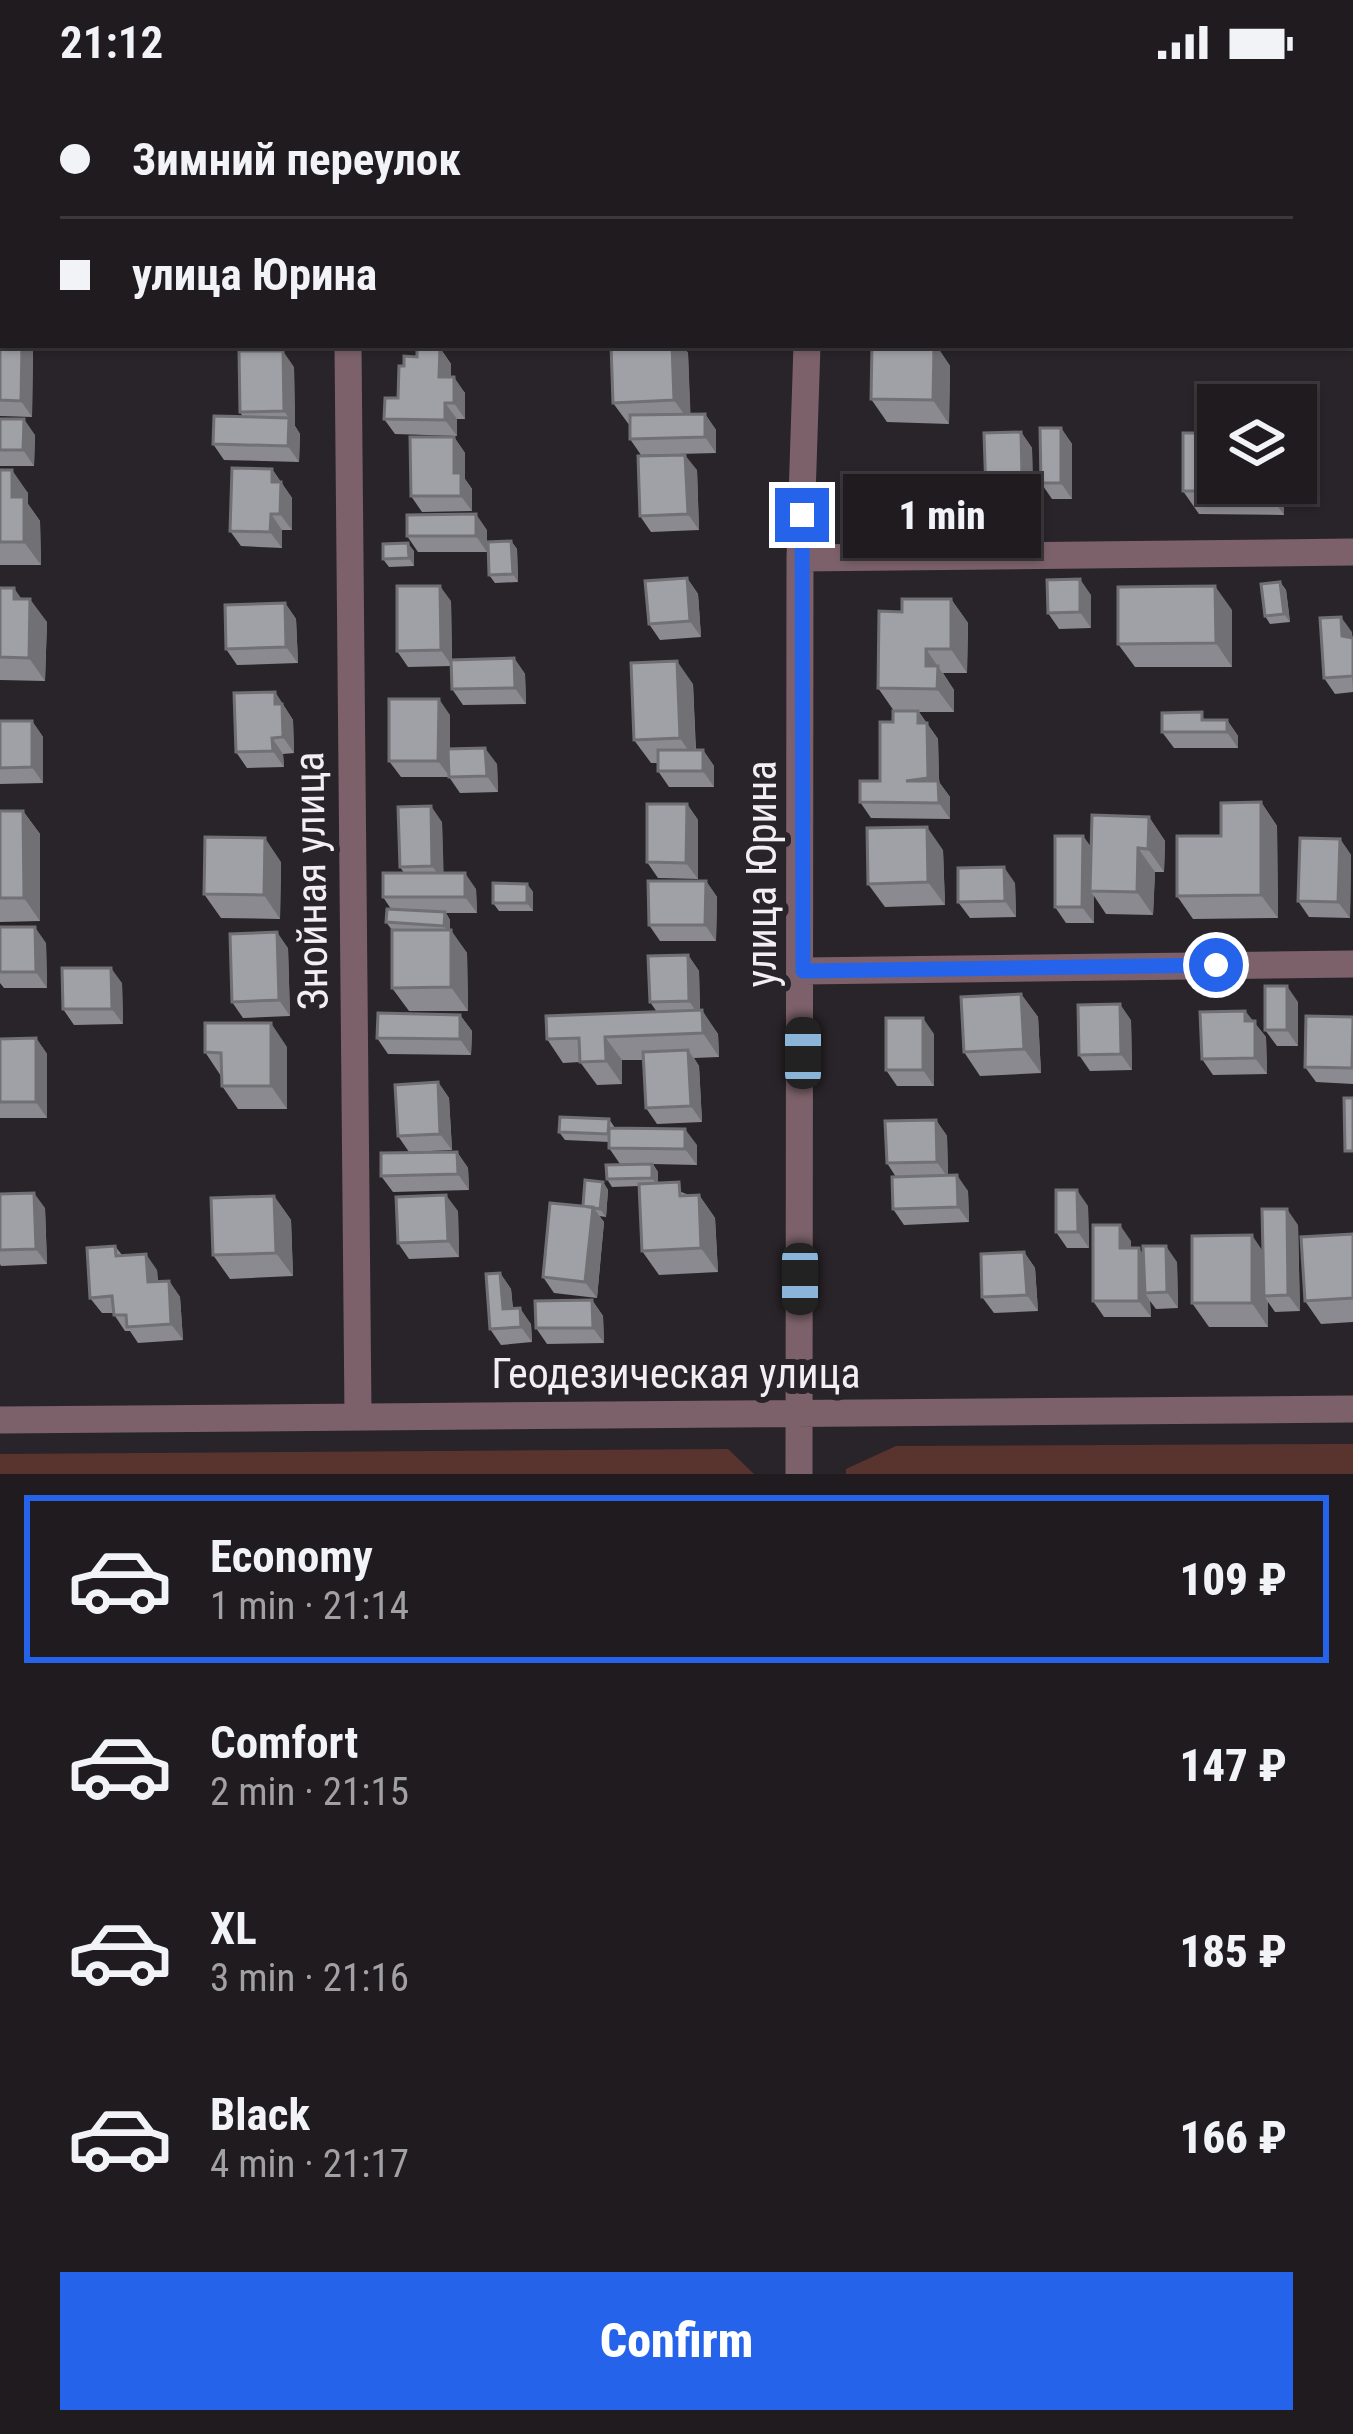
<!DOCTYPE html>
<meta charset="utf-8">
<style>
body{margin:0;font-family:"Roboto Condensed",sans-serif;background:#272428;color:#f1f3f6;height:100vh;display:flex;flex-direction:column;font-size:45px;white-space:nowrap}
*{box-sizing:border-box;margin:0}
p{font-size:39px;color:#a1a1a4}
.icon{flex:none;width:66px;height:66px;fill:none;stroke:currentColor;stroke-width:2;stroke-linecap:round;stroke-linejoin:round}
.map{position:relative;height:1390px;overflow:hidden}
.drawer{display:flex;flex-direction:column;background:#1f1b1f;flex:1}
.drawer>*{flex:none}
.guide{position:absolute;left:0px;top:0px;width:1353px;height:264px;box-shadow:0 3px 9px #0004,0 0 0 3px #3c393d;display:grid;align-content:center;height:264px;padding:0 60px;background:#1f1b1f}
.controls{position:absolute;left:1197px;top:300px;display:grid;gap:24px}
.controls a{display:grid;place-items:center;width:120px;height:120px;border-radius:0px;background:#1f1b1f;box-shadow:0 3px 9px #0004,0 0 0 3px #3c393d;font-size:60px}
.end{position:absolute;width:54px;height:54px;margin:-27px;border:15px solid #2563eb;background:#fff;box-shadow:0 0 0 6px #fff}
.from{border-radius:50%}
.bubble{position:absolute;height:84px;border-radius:0px;background:#1f1b1f;box-shadow:0 3px 9px #0004,0 0 0 3px #3c393d;font-size:39px;font-weight:800;line-height:84px;text-align:center}
.car{position:absolute;width:36px;height:72px;margin:-36px -18px;border-radius:15px;box-shadow:0 0 9px 3px #0007;background:linear-gradient(#222 24%,#8ab4d8 0 40%,#222 0 76%,#8ab4d8 0 86%,#222 0)}
.guide b{display:flex;align-items:center;gap:42px;height:114px;font-size:45px}
.guide b+b{border-top:3px solid #3c393d}
.guide i{width:30px;height:30px;background:#f1f3f6}
ul{padding:21px 0 0;list-style:none}
li{display:flex;align-items:center;gap:36px;height:168px;margin:0 24px 18px;padding:0 36px;border:6px solid transparent;border-radius:0px}
li div{flex:1}
li b{display:block;font-size:45px}
li em{font-style:normal;font-weight:800}
li.current{border-color:#2563eb}
li>.icon{width:108px;height:108px;stroke-width:1.5}
.button{display:flex;gap:24px;margin-top:auto;padding:24px 60px}
.button a{flex:1;height:138px;border-radius:0px;background:#2563eb;color:#fff;font-size:48px;font-weight:800;line-height:138px;text-align:center}
.status{display:flex;justify-content:space-between;align-items:center;height:84px;padding:0 60px;background:#1f1b1f;direction:ltr}
.status svg{height:33px;fill:currentColor}
.map>svg:first-child{display:block}
.green{fill:#59342e}
.lines{fill:none;stroke-linecap:round;stroke-linejoin:round}
.path{stroke:#8d898d;stroke-width:4.5;stroke-dasharray:6 9;stroke-linecap:butt}
.minor{stroke:#7c616a;stroke-width:27}
.wall{fill:#8a8a90}
.shaded-wall{fill:#707075}
.building{fill:#a0a0a7;stroke:#707075;stroke-width:3}
.route{stroke:#2563eb;stroke-width:15}
.labels{text-anchor:middle;dominant-baseline:central;stroke-width:12;stroke-linejoin:round;paint-order:stroke}
.street-label{font-size:42px;fill:#f2eff2;stroke:#292429}
</style>
<div class="status"><b>21:12</b><svg viewBox="0 0 49 12"><path d="M0 12V9h3v3zM5 12V6h3v6zM10 12V3h3v9zM15 12V0h3v12zM26 1h20v11H26zM47 4h2v5h-2z"/></svg></div>
<div class="map">
<svg width="1353" height="1390" viewBox="0 0 1353 1390">
<rect width="100%" height="100%" fill="#292429"/>
<path class="green" d="M1353,1360v30h-507v-5l50,-23z
M728,1365l26,25h-754v-20z"/>
<g class="lines">
<path class="path" d="M273,0v3
M770,2l172,1
M1228,3l2,-3
M1350,5h3"/>
<path class="minor" d="M346,0v3
M618,0l125,3
M348,261l10,1071
M800,474l553,-6
M804,887l549,-7
M0,1336l1353,-11
M799,1390l1,-916 7,-213"/>
</g>
<path class="wall" d="M0,118h3v74h-3z
M0,247l3,14h29l1,2 -1,70 -32,-1z
M611,261h71l6,8 2,61h15l11,16v23l-75,2 -11,-16v-13l-17,-23z
M872,261h64l14,21 -1,58 -62,-2 -16,-23z
M440,264l11,16v13l14,16v26h-8v17l-62,-2 -11,-15 14,-21 6,-32 13,-9z
M294,283l1,59 5,8 -1,28 -75,-2 -11,-16 30,-27 -3,-5z
M0,335l35,16 -1,31h-34z
M1061,344l11,16v55h-20l-11,-16z
M1021,348l11,16 1,46h-14l1,14 -23,1 -11,-16z
M454,353l11,16v26l7,10v22l-50,1 -11,-16z
M272,385l20,29v32h-10v18l-41,-2 -11,-15z
M0,386l28,23v11l12,17 1,44h-41z
M697,386l2,60 -48,2 -11,-16z
M1218,399h66v32l-85,-1 -16,-23z
M487,446v22h-69l-11,-16z
M511,457l6,8 1,33 -23,1 -6,-8z
M414,467v15l-25,1 -6,-8z
M687,494l11,16 3,43 -41,3 -11,-16z
M1280,498l6,8 4,32 -20,2 -5,-8z
M0,504l21,11 26,23 -2,59 -45,-1z
M1091,511v33l-32,1 -11,-16z
M951,515l17,24 -1,50h-24l11,17v22h-35l19,27 1,43 11,15v22l-79,-1 -11,-16 20,-21 13,-59 1,-11 -16,-23 24,-76z
M451,517l1,59 62,-2 11,16 1,30 -63,1 -11,-16 -1,-23 -43,1 -11,-16z
M285,519l11,16 2,44 -61,2 -11,-16z
M1232,526v57h-97l-17,-23z
M1352,548l1,60 -18,2 -11,-16z
M693,600l3,66h7l11,16v21h-45l-11,-16v-8h-7l-17,-23z
M275,608l18,28 1,33 -11,1 1,13 -37,1 -11,-16z
M450,631v34l47,15 1,28 -38,1 -11,-16h-48l-12,-16z
M1208,636h19l11,16v12h-64l-12,-16z
M0,637h32l11,16v46l-43,1z
M1261,718l16,24 1,92 -85,1 -16,-23 44,-60z
M687,720l11,16v59l-40,-1 -11,-16z
M0,727h23l17,23v87l-40,1z
M1149,733l16,24 -1,31h-9l-2,43 -47,-1 -12,-18v27h-28l-11,-16 28,-71 8,11z
M442,738l1,51 33,16 1,24h-31l4,7v10l17,23 1,58h-59l-17,-23v-58l-6,-8 5,-13 -8,-12 21,-24 -4,-6z
M1340,755l11,16 -1,63 -41,-1 -11,-16z
M943,766l2,55 -60,2 -17,-23z
M281,778l-1,57 -59,-1 -17,-24z
M706,797l11,16 -1,44h-56l-11,-16z
M1015,799l1,34 -46,1 -12,-16z
M527,800l6,8v19h-34l-6,-8z
M0,843l46,16 1,45h-43l-4,-5z
M288,864l2,68 -47,2 -11,-16z
M688,871l11,16 1,39 18,24 1,23 -25,1 5,8 3,56 -45,2 -11,-16 -3,-48h-21v24l-25,1 -17,-23 -17,1 -16,-24 110,-27 -7,-10z
M122,899l1,41 -49,1 -11,-16z
M1021,910l17,23 3,56 -61,3 -16,-24z
M1298,918v44h-21l-12,-16z
M1245,927l21,26 1,37 -54,1 -11,-16z
M460,931l12,16 -1,24 -83,-1 -11,-16z
M1353,933v67l-37,-2 -11,-15z
M1131,936l1,50 -42,1 -11,-16z
M934,950v52h-37l-11,-16z
M36,954l11,16v64h-47v-79z
M287,963v62h-49l-16,-23 -1,-10 -16,-24z
M438,998l11,16 3,52 -43,2 -11,-16z
M609,1035l6,9 82,17v20l-44,-1 5,8v11l31,12h10l16,23 3,54 -59,3 -17,-24 -3,-65 -27,1 -5,-8 13,-15 -11,-16v-6l-44,-2 -6,-8z
M936,1036l11,16 1,39 20,16 1,31 -65,3 -11,-16 3,-32 -9,-14z
M457,1068l11,16 1,22 -76,2 -12,-16z
M603,1098l5,8 -2,27 -7,-1 5,6 -7,76 -43,-5 -11,-16 40,-71z
M0,1110l45,14 2,56 -46,2 -1,-2z
M274,1112l17,24 2,56 -63,3 -17,-24z
M1088,1122l1,42h-22l-11,-16z
M458,1127l1,46 -50,2 -11,-16z
M1298,1141l2,86 -25,1 -7,-10v25h-59l-17,-24z
M1353,1150v88l-32,2 -16,-23z
M1131,1157v7l13,7 33,7 1,46 -22,1 -6,-8 1,16h-47l-11,-16z
M115,1162l7,9 35,15 1,12 11,-1 11,16 3,43 -45,3 -8,-12h-5l-12,-18h-11l-12,-15z
M1024,1168l11,16 3,43 -44,2 -12,-16z
M500,1189l11,16 2,19 18,16 1,18 -31,3 -11,-16z
M592,1216l11,16 1,27 -57,1 -11,-16z"/>
<path class="shaded-wall" d="M22,261h10l1,2 -1,70 -11,-16z
M672,261h10l6,8 3,71 -17,-24z
M934,261h2l14,21 -1,58 -16,-24z
M440,264l11,16v29l-12,-16z
M283,267l11,16 1,59 5,8 -1,28 -11,-16 1,-28 -5,-7z
M454,293l11,16v26l-11,-16z
M445,319l12,16v17l-12,-16z
M705,330l11,16v23l-11,-16z
M24,335l11,16 -1,31 -11,-16z
M1061,344l11,16v55l-11,-16z
M1021,348l11,16 1,46 -11,-16z
M454,353l11,16v26l7,10v22l-11,-15 -7,-23z
M685,371l12,15 2,60 -11,-16z
M272,385l20,29v32l-12,-16 -8,-32z
M12,386l16,23v11l12,17 1,44 -17,-23 -12,-45z
M1008,394l11,16 1,14 -11,-16z
M1267,399h17v32l-17,-24z
M271,430l11,16v18l-12,-16z
M476,430l11,16v22l-11,-16z
M511,457l6,8 1,33 -5,-8z
M408,459l6,8v15l-5,-8z
M687,494l11,16 3,43 -11,-16z
M1080,495l11,16v33l-11,-16z
M1280,498l6,8 4,32 -6,-8z
M440,502l11,15 1,65 -11,-16z
M1215,502l17,24v57l-16,-24z
M14,504l16,23v-12l17,23 -2,59 -16,-23 -15,-59z
M951,515l17,24 -1,50 -16,-24z
M285,519l11,16 2,44 -12,-16z
M1341,533l11,15 1,19 -11,-15z
M926,565l28,41v22l-17,-23 -11,-23z
M514,574l11,16 1,30 -11,-16z
M677,577l16,23 3,78 -16,-24z
M275,608l18,28 1,33 -11,-16 -8,-33z
M439,615l11,16v62l-12,-16z
M918,627l20,28 1,43 11,15v22l-11,-16v-9l-11,-16 -10,-55z
M1227,636l11,16v12l-11,-16z
M32,637l11,16v46l-11,-16z
M272,654l11,16 1,13 -11,-16z
M485,664l12,16 1,28 -11,-16z
M703,666l11,16v21l-11,-16z
M1261,718l16,24 1,92 -17,-23z
M687,720l11,16v59l-12,-16z
M431,722l11,16 2,60 -12,-16z
M23,727l17,23v87l-16,-23z
M1149,733l16,24 -1,31 -16,-23z
M927,743l16,23 2,55 -17,-23z
M1083,752l11,16 -4,39 4,5v27l-12,-16z
M265,754l16,24 -1,57 -16,-24z
M1340,755l11,16 -1,63 -12,-16z
M1138,764l17,24 -2,43 -16,-23z
M1004,783l11,16 1,34 -11,-16z
M465,789l11,16 1,24 -12,-16z
M706,797l11,16 -1,44 -11,-16z
M527,800l6,8v19l-6,-8z
M445,828l5,8v14l-6,-8z
M35,843l11,16 1,45 -11,-16z
M451,846l16,23 1,58 -17,-24z
M277,848l11,16 2,68 -11,-16z
M688,871l11,16 1,46 -11,-16z
M111,884l11,15 1,41 -11,-15z
M1287,902l11,16v44l-11,-16z
M1021,910l17,23 3,56 -17,-24z
M1120,920l11,16 1,50 -11,-16z
M702,926l16,24 1,23 -16,-24z
M1245,927l21,26 1,37 -12,-16 -10,-37z
M460,931l12,16 -1,24 -11,-16z
M923,934l11,16v52l-11,-16z
M271,939l16,24v62l-16,-23z
M605,953l17,23v24l-16,-23z
M36,954l11,16v64l-11,-16z
M688,966l11,16 3,56 -11,-16z
M438,998l11,16 3,52 -12,-16z
M936,1036l11,16 1,42 -11,-16z
M685,1045l12,16v20l-12,-16z
M457,1068l11,16 1,22 -11,-16z
M652,1080l6,8v14l-6,-8z
M957,1091l11,16 1,31 -11,-15z
M603,1098l5,8 -2,27 -6,-8z
M1077,1106l11,16 1,42 -11,-16z
M34,1109l11,15 2,56 -11,-15z
M446,1111l12,16 1,46 -11,-16z
M699,1111l16,23 3,54 -17,-24z
M274,1112l17,24 2,56 -17,-23z
M593,1123l11,15 -7,76 -12,-16z
M1287,1125l11,16 2,86 -12,-16z
M1120,1141l11,16v23l-11,-16z
M1252,1151l16,24 -4,37 4,6v25l-16,-24z
M1166,1162l11,16 1,46 -11,-16z
M1139,1164l11,16 -5,29 5,8 1,16 -12,-16z
M1024,1168l11,16 3,43 -11,-16z
M146,1170l11,16 2,28 -11,-16z
M500,1189l11,16 3,36 -11,-16z
M169,1197l11,16 3,43 -12,-16z
M592,1216l11,16 1,27 -11,-15z
M520,1224l11,16 1,18 -11,-15z"/>
<path class="building" d="M0,118h3v57h-3z
M0,247h3v14h19l-1,56 -21,-1z
M611,261h61l2,55 -61,3z
M872,261h62l-1,55 -62,-1z
M417,263l23,1 -1,29h15v26h-9v17l-61,-1 1,-21h13l1,-32h5v-10l13,1z
M239,267h44l1,60 -44,1z
M705,330v23l-75,2v-24z
M214,332l75,2 -1,28 -75,-2z
M0,335h24l-1,31h-23z
M1040,344h21v55h-20z
M1021,348l1,46h-14l1,14 -23,1 -2,-60z
M1183,349h35v50h49v8h-84z
M410,353h44v36h7v23h-50z
M685,371l3,59 -48,2 -2,-60z
M232,384l40,1v13h9l-1,32h-9l-1,18 -40,-1z
M0,386h12v27h12v45h-24z
M476,430v22h-69v-21z
M511,457l2,33 -24,1 -1,-33z
M408,459l1,15 -26,1v-15z
M687,494l3,43 -41,3 -4,-43z
M1080,495v33l-32,1 -1,-33z
M1280,498l4,32 -19,2 -4,-32z
M397,502h43l1,64 -44,1z
M1215,502l1,57 -98,1v-57z
M0,504h14v11h16l-1,59 -29,-1z
M902,515h49v50h-25v17h12l-1,23 -59,-1 1,-77 23,1z
M285,519l1,44 -60,2 -1,-44z
M1341,533l1,19 11,2v38l-29,2 -4,-60z
M514,574l1,30 -63,1 -1,-29z
M677,577l3,77 -46,2 -3,-77z
M275,608v12h7l1,33 -11,1 1,13 -37,1 -2,-59z
M389,615h50l-1,62h-49z
M893,627h25v12h9l1,55 -22,3h32l1,22 -79,-1v-21h20v-59h13z
M1202,628v8h25v12h-65v-19z
M0,637h32v46l-32,1z
M485,664l2,28 -38,1 -1,-28z
M658,666h45v21h-45z
M1261,718v93l-84,1v-60h44v-33z
M647,720h40l-1,59 -39,-1z
M431,722l1,60 -32,1 -2,-60z
M0,727h23l1,87h-24z
M1092,731l57,2 -1,32 -10,-1 -1,44 -47,-1z
M927,743l1,55 -60,2 -1,-56z
M1055,752h28l-1,71h-27z
M205,753l60,1 -1,57 -60,-1z
M1300,754l40,1 -2,63 -40,-1z
M1004,783l1,34 -47,1v-34z
M383,789h82v24h-82z
M648,797h58l-1,44h-56z
M493,799l34,1v19h-34z
M387,825l58,3 -1,14 -58,-4z
M0,843h35l1,45h-36z
M392,846h59v57l-59,1z
M277,848l2,68 -47,2 -2,-68z
M688,871l1,46 -39,1 -2,-46z
M62,884h49l1,41h-49z
M1265,902h22v44h-22z
M1021,910l3,55 -60,3 -3,-55z
M1120,920l1,50 -42,1 -1,-50z
M702,926l1,23 -98,4 1,24 -26,1 -1,-24 -32,1 -1,-23z
M1245,927v10h10v37l-53,1 -2,-47z
M378,929l82,2v24l-83,-1z
M1306,932l47,1 -1,51 -47,-1z
M886,934h37v52h-37z
M205,939h66v63h-49l-1,-33 -16,-1z
M36,954v64h-36v-63z
M688,966l3,56 -45,2 -3,-56z
M438,998l2,52 -42,2 -3,-51z
M1344,1014h9v53h-8z
M560,1033l49,2 -1,15 -49,-2z
M936,1036l1,42 -50,1 -2,-42z
M609,1044l76,1v20l-76,-1z
M457,1068l1,22 -77,2v-23z
M652,1080v14l-45,1 -1,-14z
M957,1091l1,32 -65,2 -1,-32z
M585,1096l18,2 -3,27 -17,-3z
M679,1098l1,14 19,-1 2,53 -59,3 -3,-67z
M1056,1106h21l1,42h-22z
M34,1109l2,56 -36,1v-56z
M446,1111l2,46 -50,2 -2,-46z
M274,1112l2,57 -63,2 -2,-57z
M550,1119l43,4 -8,75 -42,-5z
M1262,1125h25l1,86 -24,1z
M1093,1141h27v23h19v53h-46z
M1353,1150v64l-48,3 -4,-64z
M1252,1151v68h-60v-67z
M115,1162l1,10 30,-2 2,28 21,-1 2,43 -44,3 -1,-12h-12l-2,-19 -22,2 -3,-50z
M1143,1162h23l1,46 -22,1z
M1024,1168l3,43 -45,2 -1,-43z
M500,1189l3,36 17,-1 1,19 -31,2 -4,-55z
M592,1216l1,28h-57l-1,-27z"/>
<g class="lines">
<path class="route" d="M802,431l1,456 413,-6"/>
</g>
<g class="labels">
<g class="street-label">
<text transform="translate(761 790) rotate(-90)">улица Юрина</text>
<text transform="translate(311 797) rotate(-91)">Знойная улица</text>
<text x="676" y="1289">Геодезическая улица</text>
</g>
</g>
</svg>
<div class="controls">
<a><svg class="icon" aria-label="layers" viewBox="0 0 24 24"><path d="M12 4l9 5-9 5-9-5zM3 14l9 5 9-5"/></svg></a>
</div>
<i class="end from" style="left:1216px;top:881px"></i>
<i class="end" style="left:802px;top:431px"></i>
<div class="bubble" style="left:843px;top:390px;width:198px">1 min</div>
<i class="car" style="left:803px;top:969px;rotate:0deg"></i>
<i class="car" style="left:800px;top:1195px;rotate:180deg"></i>
<div class="guide">
<b><i class="from"></i>Зимний переулок</b>
<b><i></i>улица Юрина</b>
</div>
</div>
<section class="drawer">
<ul>
<li class="current"><svg class="icon" aria-label="car" viewBox="0 0 24 24"><path d="M5 17H2v-5l4-1 3-4h7l3 4 3 1v5h-3M9 17h6M6 11h13"/><circle cx="7" cy="17" r="2"/><circle cx="17" cy="17" r="2"/></svg><div><b>Economy</b><p>1 min · 21:14</p></div><em>109 ₽</em></li>
<li><svg class="icon" aria-label="car" viewBox="0 0 24 24"><path d="M5 17H2v-5l4-1 3-4h7l3 4 3 1v5h-3M9 17h6M6 11h13"/><circle cx="7" cy="17" r="2"/><circle cx="17" cy="17" r="2"/></svg><div><b>Comfort</b><p>2 min · 21:15</p></div><em>147 ₽</em></li>
<li><svg class="icon" aria-label="car" viewBox="0 0 24 24"><path d="M5 17H2v-5l4-1 3-4h7l3 4 3 1v5h-3M9 17h6M6 11h13"/><circle cx="7" cy="17" r="2"/><circle cx="17" cy="17" r="2"/></svg><div><b>XL</b><p>3 min · 21:16</p></div><em>185 ₽</em></li>
<li><svg class="icon" aria-label="car" viewBox="0 0 24 24"><path d="M5 17H2v-5l4-1 3-4h7l3 4 3 1v5h-3M9 17h6M6 11h13"/><circle cx="7" cy="17" r="2"/><circle cx="17" cy="17" r="2"/></svg><div><b>Black</b><p>4 min · 21:17</p></div><em>166 ₽</em></li>
</ul>
<div class="button"><a>Confirm</a></div>
</section>
